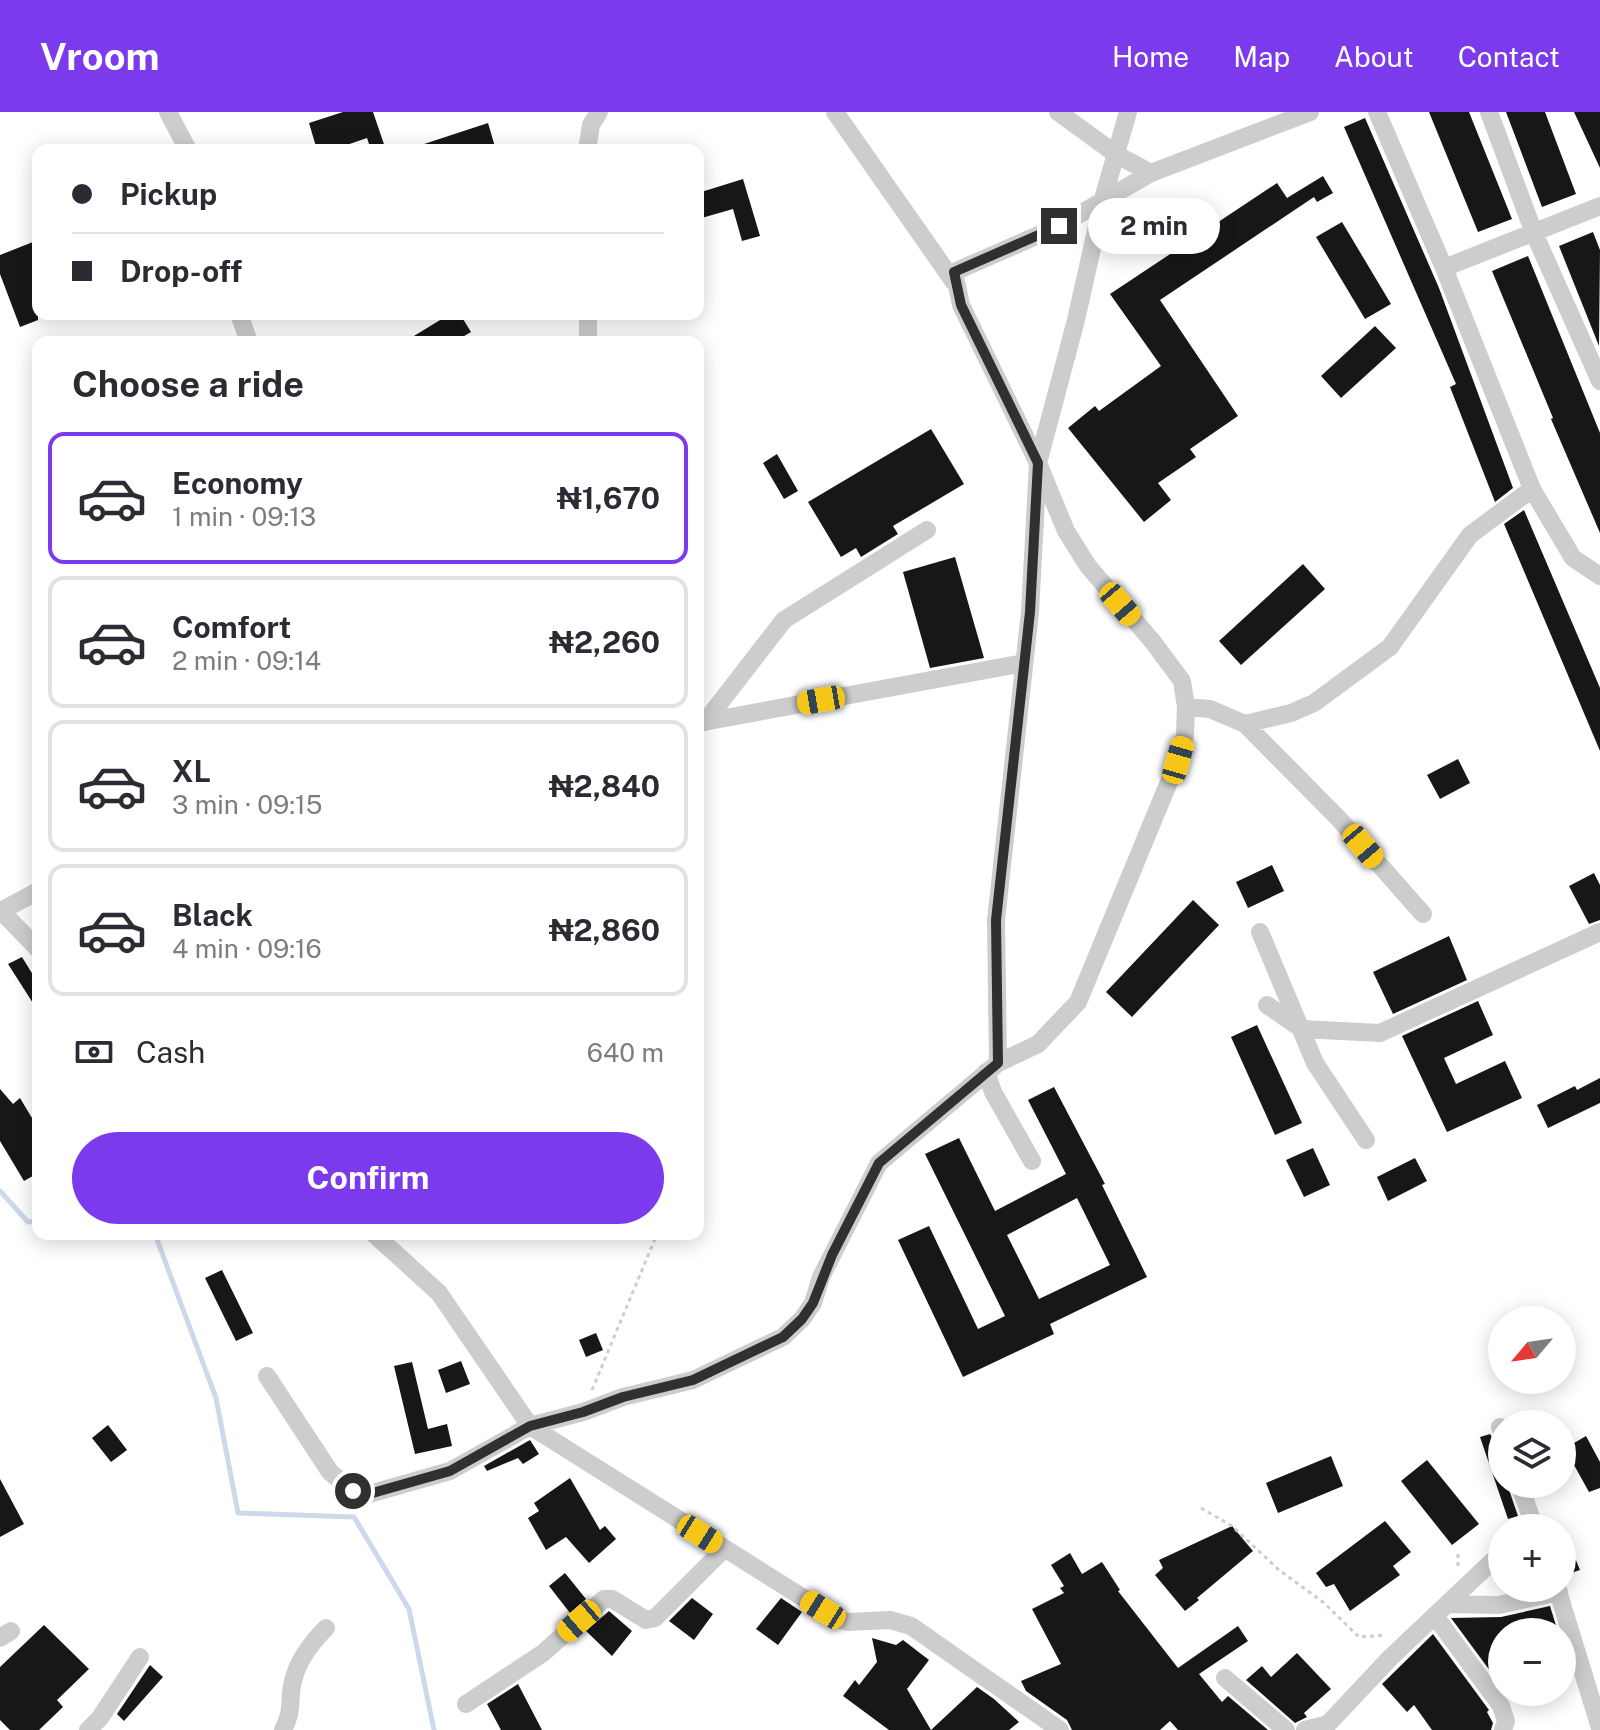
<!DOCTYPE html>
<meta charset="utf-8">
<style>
body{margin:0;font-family:"Public Sans",sans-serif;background:#f7f7f7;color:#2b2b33;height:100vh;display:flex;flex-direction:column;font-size:30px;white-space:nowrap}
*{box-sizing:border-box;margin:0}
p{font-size:26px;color:#7c7c81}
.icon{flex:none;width:44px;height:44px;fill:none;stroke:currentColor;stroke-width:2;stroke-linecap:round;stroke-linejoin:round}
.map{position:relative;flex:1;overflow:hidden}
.panel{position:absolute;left:32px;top:224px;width:672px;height:904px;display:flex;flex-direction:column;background:#fff;border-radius:16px;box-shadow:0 4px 20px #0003}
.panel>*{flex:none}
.banner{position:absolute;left:32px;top:32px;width:672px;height:176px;border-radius:16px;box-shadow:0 4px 20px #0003;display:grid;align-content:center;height:176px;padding:0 40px;background:#fff}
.needle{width:52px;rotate:241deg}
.buttons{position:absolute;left:1488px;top:1194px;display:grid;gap:16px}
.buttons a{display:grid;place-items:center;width:88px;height:88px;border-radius:50%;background:#fff;box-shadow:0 4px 20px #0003;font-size:40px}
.end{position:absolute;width:36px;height:36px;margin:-18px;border:10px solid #303030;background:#fff;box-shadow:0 0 0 4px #fff}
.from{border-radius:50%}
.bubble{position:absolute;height:56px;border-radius:28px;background:#fff;box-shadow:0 4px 20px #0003;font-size:26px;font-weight:700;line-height:56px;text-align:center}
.car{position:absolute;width:24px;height:48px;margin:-24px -12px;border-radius:10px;box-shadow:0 0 6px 2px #0007;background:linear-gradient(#f5c518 24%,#345 0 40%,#f5c518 0 76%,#345 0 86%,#f5c518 0)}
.banner b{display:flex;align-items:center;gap:28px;height:76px;font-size:30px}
.banner b+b{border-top:2px solid #e1e1e2}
.banner i{width:20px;height:20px;background:#2b2b33}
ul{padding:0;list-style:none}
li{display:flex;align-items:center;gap:24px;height:132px;margin:0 16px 12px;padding:0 24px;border:4px solid #e1e1e2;border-radius:16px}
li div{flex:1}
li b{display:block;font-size:30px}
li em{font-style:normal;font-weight:700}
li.current{border-color:#7c3aed}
li>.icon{width:72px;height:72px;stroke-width:1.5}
h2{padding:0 40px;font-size:36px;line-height:96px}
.pay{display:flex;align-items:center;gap:20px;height:88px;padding:0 40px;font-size:30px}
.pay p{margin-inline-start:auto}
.action{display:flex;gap:16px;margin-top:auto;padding:16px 40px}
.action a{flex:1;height:92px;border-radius:48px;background:#7c3aed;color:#fff;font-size:32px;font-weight:700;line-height:92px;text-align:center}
header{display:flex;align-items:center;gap:48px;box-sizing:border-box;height:112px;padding:0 40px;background:#7c3aed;color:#fff}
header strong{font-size:38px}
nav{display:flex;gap:44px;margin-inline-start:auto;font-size:28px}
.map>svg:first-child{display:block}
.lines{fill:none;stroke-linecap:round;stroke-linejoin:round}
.stream{stroke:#cdd8ea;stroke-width:5}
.building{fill:#171717;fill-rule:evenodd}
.path{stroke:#cdcdcd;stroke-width:3;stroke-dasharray:4 4;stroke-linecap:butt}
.minor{stroke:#cdcdcd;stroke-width:18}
.route{stroke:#303030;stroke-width:10}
</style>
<header>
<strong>Vroom</strong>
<nav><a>Home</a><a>Map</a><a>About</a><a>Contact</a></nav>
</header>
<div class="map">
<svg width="1600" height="1618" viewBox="0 0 1600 1618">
<rect width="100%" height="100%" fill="#fff"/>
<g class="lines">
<path class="stream" d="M0,1079l28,31 10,-1
M155,1122l61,164 22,115 116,4 55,92 25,121"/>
</g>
<path class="building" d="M343,0h30l13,38h-15l-4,-12 -35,12h-15l-8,-27z
M1429,0h40l43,107 -34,13z
M1506,0h39l31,82 -34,13z
M1574,0h26v56z
M1365,6l74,170 74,200 -18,14 -45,-115 6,-3 -112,-257z
M488,11l8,27h-77l-1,-4z
M1323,64l10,17 -16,9 -3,-5 -154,103 78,116 -48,33 6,8 -38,26 13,17 -27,22 -76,-94 27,-22 4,5 62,-45 -51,-72 167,-111 10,15z
M743,67l17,57 -18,5 -9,-32 -35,10v-26z
M1342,110l49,82 -26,15 -49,-82z
M1593,120l7,18 -1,96 -40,-100z
M38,128v80l-18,7 -20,-53v-19z
M1528,144l72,177v100l-49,-114 2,-1 -61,-147z
M450,202h10l11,18 -17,10h-50z
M1375,214l21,22 -55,50 -20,-22z
M931,317l33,55 -71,42 5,8 -37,23 -5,-9 -15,9 -33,-55z
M777,342l21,37 -14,8 -21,-36z
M1524,398l76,178v63l-96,-227z
M955,445l29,101 -54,10 -27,-96z
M1303,452l22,25 -84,76 -22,-24z
M1458,647l12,24 -30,16 -13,-24z
M1272,753l12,26 -36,17 -12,-26z
M1594,761l6,12v35l-11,4 -20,-38z
M1193,788l26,25 -87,92 -26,-25z
M1449,824l18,44 -74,34 -20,-42z
M22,845l16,26v28l-30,-47z
M1478,889l15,34 -49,23 12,26 49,-23 17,37 -75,34 -45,-96z
M1257,913l45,98 -27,12 -44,-98z
M1600,966v25l-52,25 -11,-23 38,-19 2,4z
M1054,975l51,97 -3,1 45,92 -97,47 4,10 -91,43 -65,-137 31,-14 49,103 27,-13 -80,-162 34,-16 36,73 71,-37 -38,-74zM1077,1086l33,67 -71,34 -32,-64z
M0,977l13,15 7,-6 18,30v45l-14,8 -24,-40z
M1313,1036l17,37 -26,12 -18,-37z
M1415,1046l12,23 -39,20 -11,-24z
M222,1158l31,63 -17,8 -31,-63z
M596,1221l7,17 -17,7 -7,-17z
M461,1249l9,23 -24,9 -8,-23z
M412,1250l16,67 19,-5 5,22 -37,8 -21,-88z
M108,1313l19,25 -16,12 -19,-24z
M1490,1322l5,8 7,3v39h5l11,32 -10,3 -28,-82z
M1586,1324l14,26v26l-11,4 -15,-27 -12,7v-22z
M530,1328l9,14 -16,10 -5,-6 -31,13 -3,-5z
M1331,1344l12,30 -65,27 -12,-30z
M1427,1348l52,64 -27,21 -51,-64z
M570,1366l30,52 5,-4 11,13 -27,24 -23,-26 -20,13 -18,-32 11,-7 -5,-8z
M0,1367l24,45 -24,13z
M1385,1409l26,31 -18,14 7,9 -50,36 -16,-27 -8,3 -10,-14z
M1232,1414l21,25 -56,47 2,2 -14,11 -30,-36 8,-7 -4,-8z
M1562,1414l18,44 -18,6z
M1070,1441l12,21 20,-12 18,28 -2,1 60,77 60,-42 10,15 -49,33 23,28 6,-6 40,34h-90l-8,-9 -10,9h-88l-5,-10 -41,-29 -5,-10 40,-17 -29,-55 32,-16 -4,-5 4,-2 -13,-21z
M565,1461l21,26 -16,14 -21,-27z
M692,1486l21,16 -19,26 -25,-19z
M781,1486l21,14 -24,33 -22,-16z
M1550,1494l8,26h-56v55l-51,-69 50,-1z
M609,1499l23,20 -20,25 -26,-25z
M44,1513l45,44 -32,31 6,7 -24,23h-29l-10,-10v-53z
M1433,1522l56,76 -2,2 6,11 -2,7h-59l-18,-25 -7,7 -25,-28z
M872,1526l24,7 7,-5 26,20 -22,29 24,41 46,-43 17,12 25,23 -10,8h-120l-46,-34 12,-16 4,5 18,-23z
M1297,1541l34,36 -27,24 3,4 -12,6 -49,-43 16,-14 9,11z
M150,1553l13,12 -39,44 -7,-7z
M518,1572l24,46h-41l-14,-26z"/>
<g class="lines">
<path class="path" d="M592,1278l65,-156
M1201,1396l31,18 47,44 44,32 36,35 27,-2
M1458,1454v-15"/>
<path class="minor" d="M168,0l20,38
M835,0l119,170
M1058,0l59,43 34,18
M1377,0l67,156 88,221 41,69 27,18
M1489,0l45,121 66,148
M587,38l4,-25 8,-13
M1444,156l156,-62
M239,202l10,28
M588,230v-28
M1186,595l24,2 35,15 94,95 84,95
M705,610l79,-102 143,-90
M698,611l326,-60
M1245,612l46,-11 23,-10 76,-56 80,-112 62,-46
M38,779l-37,20 37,38
M1260,820l55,131 51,77
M1267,893l35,24 78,4 220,-101
M998,951l-2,-143 34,-308 8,-149 38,-143 27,-121 25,-87
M986,960l7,20 39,69
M374,1122l65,59 91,133 307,193 10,3 43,-2 21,6 149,104
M267,1264l63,96 23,19 16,3 81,-23 80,-45 53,-14 40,-15 70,-17 90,-43 19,-18 11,-16 8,-26 58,-114 119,-100 40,-19 40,-42 100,-242 7,-25 1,-28 -4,-26 -29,-39 -65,-76 -22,-35 -28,-68 -77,-158 -7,-33 105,-46 92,-53 159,-61
M1500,1315l2,6
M1519,1372l16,44
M1557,1476l43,140
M1448,1492l51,1 60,-13
M1435,1504l66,90 5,15 -3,9
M0,1526l11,-7
M1225,1566l61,52
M466,1592l77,-51 61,-54h8l34,21 9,-2 69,-69
M88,1618l12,-12 40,-61
M283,1618c11,-21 5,-29 10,-49 5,-21 18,-38 33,-53
M1305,1618l23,-6 62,-66 112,-106"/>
</g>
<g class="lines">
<path class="route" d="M353,1379l16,3 81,-23 80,-45 53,-14 40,-15 70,-17 90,-43 19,-18 11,-16 19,-48 47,-92 119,-100 -2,-143 34,-308 8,-149 -77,-158 -7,-33 105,-46"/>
</g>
</svg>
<div class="buttons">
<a><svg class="needle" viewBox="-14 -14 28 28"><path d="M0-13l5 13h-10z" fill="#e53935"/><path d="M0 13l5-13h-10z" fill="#7c7c81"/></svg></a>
<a><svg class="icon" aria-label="layers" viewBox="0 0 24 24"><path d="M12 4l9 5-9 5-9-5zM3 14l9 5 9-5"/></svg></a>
<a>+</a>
<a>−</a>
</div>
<i class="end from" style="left:353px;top:1379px"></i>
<i class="end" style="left:1059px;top:114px"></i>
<div class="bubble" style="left:1088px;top:86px;width:132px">2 min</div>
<i class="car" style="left:1120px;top:492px;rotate:139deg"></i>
<i class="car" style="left:821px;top:588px;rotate:260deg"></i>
<i class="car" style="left:1178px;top:648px;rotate:16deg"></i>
<i class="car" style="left:1363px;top:734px;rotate:140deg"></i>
<i class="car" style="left:700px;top:1422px;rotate:122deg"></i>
<i class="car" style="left:823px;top:1498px;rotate:302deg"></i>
<i class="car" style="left:579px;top:1509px;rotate:229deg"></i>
<div class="banner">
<b><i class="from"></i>Pickup</b>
<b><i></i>Drop-off</b>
</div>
<section class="panel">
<h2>Choose a ride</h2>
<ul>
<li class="current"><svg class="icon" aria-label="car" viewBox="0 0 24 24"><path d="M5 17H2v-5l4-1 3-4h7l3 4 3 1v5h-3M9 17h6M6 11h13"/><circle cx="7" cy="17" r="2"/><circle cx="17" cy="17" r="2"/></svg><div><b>Economy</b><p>1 min · 09:13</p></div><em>₦1,670</em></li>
<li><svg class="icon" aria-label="car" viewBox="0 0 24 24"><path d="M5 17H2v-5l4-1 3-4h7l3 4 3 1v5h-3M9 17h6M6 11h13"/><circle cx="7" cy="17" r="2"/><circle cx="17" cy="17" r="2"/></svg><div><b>Comfort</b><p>2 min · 09:14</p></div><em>₦2,260</em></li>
<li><svg class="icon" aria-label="car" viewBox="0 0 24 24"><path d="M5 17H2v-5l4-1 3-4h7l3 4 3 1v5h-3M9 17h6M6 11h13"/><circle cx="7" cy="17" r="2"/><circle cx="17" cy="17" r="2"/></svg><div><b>XL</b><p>3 min · 09:15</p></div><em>₦2,840</em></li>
<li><svg class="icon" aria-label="car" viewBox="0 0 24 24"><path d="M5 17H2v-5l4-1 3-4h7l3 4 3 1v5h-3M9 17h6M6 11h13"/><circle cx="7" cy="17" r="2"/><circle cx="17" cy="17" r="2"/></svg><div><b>Black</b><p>4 min · 09:16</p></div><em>₦2,860</em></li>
</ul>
<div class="pay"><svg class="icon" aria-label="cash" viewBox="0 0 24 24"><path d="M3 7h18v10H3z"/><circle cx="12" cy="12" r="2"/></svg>Cash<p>640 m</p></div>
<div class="action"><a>Confirm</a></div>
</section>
</div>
